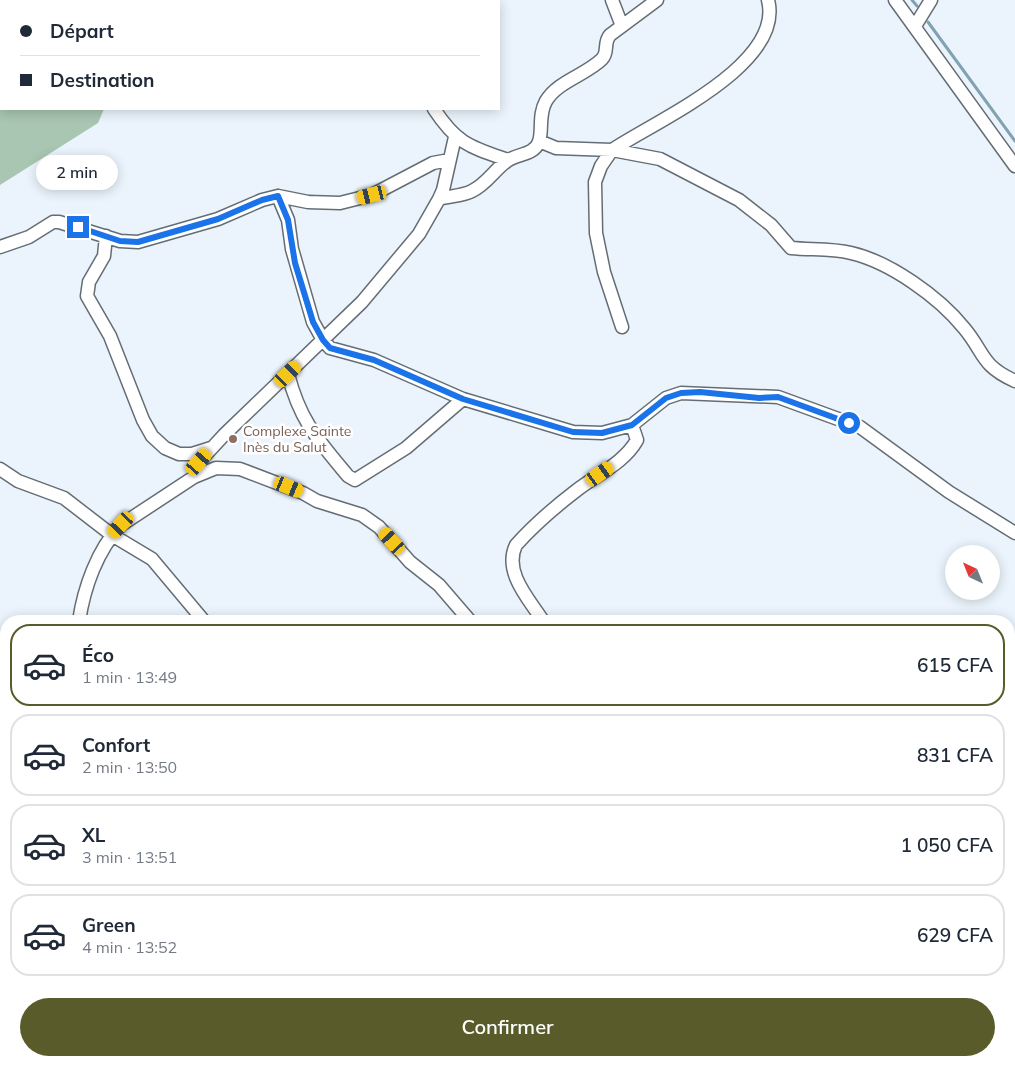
<!DOCTYPE html>
<html lang="fr">
<meta charset="utf-8">
<style>
body{margin:0;font-family:Mulish,sans-serif;background:#f6f6f7;color:#1f2937;height:100vh;display:flex;flex-direction:column;font-size:19px;white-space:nowrap}
*{box-sizing:border-box;margin:0}
p{font-size:16px;color:#747a83}
.icon{flex:none;width:28px;height:28px;fill:none;stroke:currentColor;stroke-width:2;stroke-linecap:round;stroke-linejoin:round}
.map{position:relative;flex:1;overflow:hidden}
.side{position:absolute;left:0px;top:615px;width:1015px;height:451px;display:flex;flex-direction:column;background:#fff;border-radius:20px 20px 0 0;box-shadow:0 2px 12px #0003}
.side>*{flex:none}
.guide{position:absolute;left:0px;top:0px;width:500px;height:110px;box-shadow:0 2px 12px #0003;display:grid;align-content:center;height:110px;padding:0 20px;background:#fff}
.needle{width:32px;rotate:317deg}
.tools{position:absolute;left:945px;top:545px;display:grid;gap:10px}
.tools a{display:grid;place-items:center;width:55px;height:55px;border-radius:50%;background:#fff;box-shadow:0 2px 12px #0003;font-size:25px}
.end{position:absolute;width:22px;height:22px;margin:-11px;border:6px solid #1a73e8;background:#fff;box-shadow:0 0 0 2px #fff}
.from{border-radius:50%}
.bubble{position:absolute;height:35px;border-radius:18px;background:#fff;box-shadow:0 2px 12px #0003;font-size:16px;font-weight:600;line-height:35px;text-align:center}
.car{position:absolute;width:15px;height:30px;margin:-15px -8px;border-radius:6px;box-shadow:0 0 4px 1px #0007;background:linear-gradient(#f5c518 24%,#345 0 40%,#f5c518 0 76%,#345 0 86%,#f5c518 0)}
.guide b{display:flex;align-items:center;gap:18px;height:48px;font-size:19px}
.guide b+b{border-top:1px solid #e0e1e3}
.guide i{width:12px;height:12px;background:#1f2937}
ul{padding:9px 0 0;list-style:none}
li{display:flex;align-items:center;gap:15px;height:82px;margin:0 10px 8px;padding:0 10px;border:2px solid #e0e1e3;border-radius:20px}
li div{flex:1}
li b{display:block;font-size:19px}
li em{font-style:normal;font-weight:600}
li.current{border-color:#595c2a}
li>.icon{width:45px;height:45px;stroke-width:1.5}
.primary-button{display:flex;gap:10px;margin-top:auto;padding:10px 20px}
.primary-button a{flex:1;height:58px;border-radius:30px;background:#595c2a;color:#fff;font-size:20px;font-weight:600;line-height:58px;text-align:center}
.map>svg:first-child{display:block}
.forest{fill:#a8c6b1}
.lines{fill:none;stroke-linecap:round;stroke-linejoin:round}
.stream{stroke:#81a3b1;stroke-width:3}
.minor-casing{stroke:#656d74;stroke-width:15}
.minor{stroke:#fff;stroke-width:12}
.route{stroke:#1a73e8;stroke-width:6}
.education-dot{fill:#8d6e63;stroke:#fff;stroke-width:2}
.labels{text-anchor:middle;dominant-baseline:central;stroke-width:5;stroke-linejoin:round;paint-order:stroke}
.education-label{font-size:14px;fill:#785e54;stroke:#fff;text-anchor:start}
</style>
<div class="map">
<svg width="1015" height="1066" viewBox="0 0 1015 1066">
<rect width="100%" height="100%" fill="#ebf4fc"/>
<path class="forest" d="M0,0l96,1h-95v108h103l-6,14 -98,62z"/>
<g class="lines">
<path class="stream" d="M912,0l5,6
M928,22l87,119"/>
<g class="minor-casing">
<path id="minor" d="M389,0l1,1
M612,0l10,26
M895,0l120,166
M915,26l16,-26
M434,109c23,35 36,38 74,51
M539,141l17,7 56,2 48,9 79,41 32,25 20,23c20,2 40,0 60,5 39,9 88,44 113,75 21,25 16,37 51,53
M278,196l10,24 4,29 21,73 10,18 7,8 44,12 89,39 110,33 29,1 30,-8
M439,199l4,-9 12,-53
M106,236l-2,20 -15,26 -2,14 23,40 33,84 9,16 13,12 14,6h13l19,-6
M0,247l29,-10 24,-15h6l61,19 18,1 80,-23 44,-19 16,-4 30,6 32,1 32,-8 61,-32 16,-3
M622,327l-18,-55 -8,-39 -1,-51 6,-16 11,-16c43,-29 173,-85 156,-150
M288,374c12,47 30,66 60,102l7,4 51,-32 57,-49
M0,469l18,12 46,17 48,37 40,24 52,62
M194,477l22,-9 24,1 63,24 14,8 45,14 17,12 31,35 29,23 31,36
M79,621c5,-33 18,-71 42,-96l73,-48 5,-15 25,-27 138,-133 57,-68 20,-35c10,-3 24,-3 33,-8 15,-7 22,-21 35,-30 11,-8 26,-5 32,-19 4,-12 -1,-27 7,-41 12,-20 40,-26 56,-42 7,-7 1,-16 8,-24l47,-35
M543,621c-14,-22 -40,-49 -27,-76 18,-20 40,-39 61,-55 21,-16 47,-27 60,-50l-5,-15 34,-27 15,-5 97,4 82,30 89,65 66,41
M0,689l6,5
M1009,708l6,-6
M0,815l6,-5
M0,929l6,-1
M1009,1016l6,2
M298,1060l2,6
M365,1060l13,6
M702,1060l10,6
M941,1060l4,6
M61,1066l16,-6
M621,1066l5,-6
M809,1066l7,-6"/>
</g>
<use href="#minor" class="minor"/>
</g>
<g class="lines">
<path class="route" d="M78,227l42,14 18,1 80,-23 44,-19 16,-4 10,24 7,43 18,59 10,18 7,8 44,12 89,39 110,33 29,1 30,-8 34,-27 15,-5 19,-1 59,6 19,-1 71,26"/>
</g>
<circle class="education-dot" cx="233" cy="439" r="5"/>
<g class="labels">
<g class="education-label">
<text x="243" y="431">Complexe Sainte<tspan x="243" dy="16">Inès du Salut</tspan></text>
</g>
</g>
</svg>
<div class="tools">
<a><svg class="needle" viewBox="-14 -14 28 28"><path d="M0-13l5 13h-10z" fill="#e53935"/><path d="M0 13l5-13h-10z" fill="#747a83"/></svg></a>
</div>
<i class="end from" style="left:849px;top:423px"></i>
<i class="end" style="left:78px;top:227px"></i>
<div class="bubble" style="left:36px;top:155px;width:82px">2 min</div>
<i class="car" style="left:372px;top:195px;rotate:256deg"></i>
<i class="car" style="left:288px;top:374px;rotate:46deg"></i>
<i class="car" style="left:199px;top:462px;rotate:41deg"></i>
<i class="car" style="left:600px;top:474px;rotate:55deg"></i>
<i class="car" style="left:289px;top:487px;rotate:112deg"></i>
<i class="car" style="left:121px;top:525px;rotate:223deg"></i>
<i class="car" style="left:392px;top:541px;rotate:318deg"></i>
<div class="guide">
<b><i class="from"></i>Départ</b>
<b><i></i>Destination</b>
</div>
<section class="side">
<ul>
<li class="current"><svg class="icon" aria-label="car" viewBox="0 0 24 24"><path d="M5 17H2v-5l4-1 3-4h7l3 4 3 1v5h-3M9 17h6M6 11h13"/><circle cx="7" cy="17" r="2"/><circle cx="17" cy="17" r="2"/></svg><div><b>Éco</b><p>1 min · 13:49</p></div><em>615 CFA</em></li>
<li><svg class="icon" aria-label="car" viewBox="0 0 24 24"><path d="M5 17H2v-5l4-1 3-4h7l3 4 3 1v5h-3M9 17h6M6 11h13"/><circle cx="7" cy="17" r="2"/><circle cx="17" cy="17" r="2"/></svg><div><b>Confort</b><p>2 min · 13:50</p></div><em>831 CFA</em></li>
<li><svg class="icon" aria-label="car" viewBox="0 0 24 24"><path d="M5 17H2v-5l4-1 3-4h7l3 4 3 1v5h-3M9 17h6M6 11h13"/><circle cx="7" cy="17" r="2"/><circle cx="17" cy="17" r="2"/></svg><div><b>XL</b><p>3 min · 13:51</p></div><em>1 050 CFA</em></li>
<li><svg class="icon" aria-label="car" viewBox="0 0 24 24"><path d="M5 17H2v-5l4-1 3-4h7l3 4 3 1v5h-3M9 17h6M6 11h13"/><circle cx="7" cy="17" r="2"/><circle cx="17" cy="17" r="2"/></svg><div><b>Green</b><p>4 min · 13:52</p></div><em>629 CFA</em></li>
</ul>
<div class="primary-button"><a>Confirmer</a></div>
</section>
</div>
